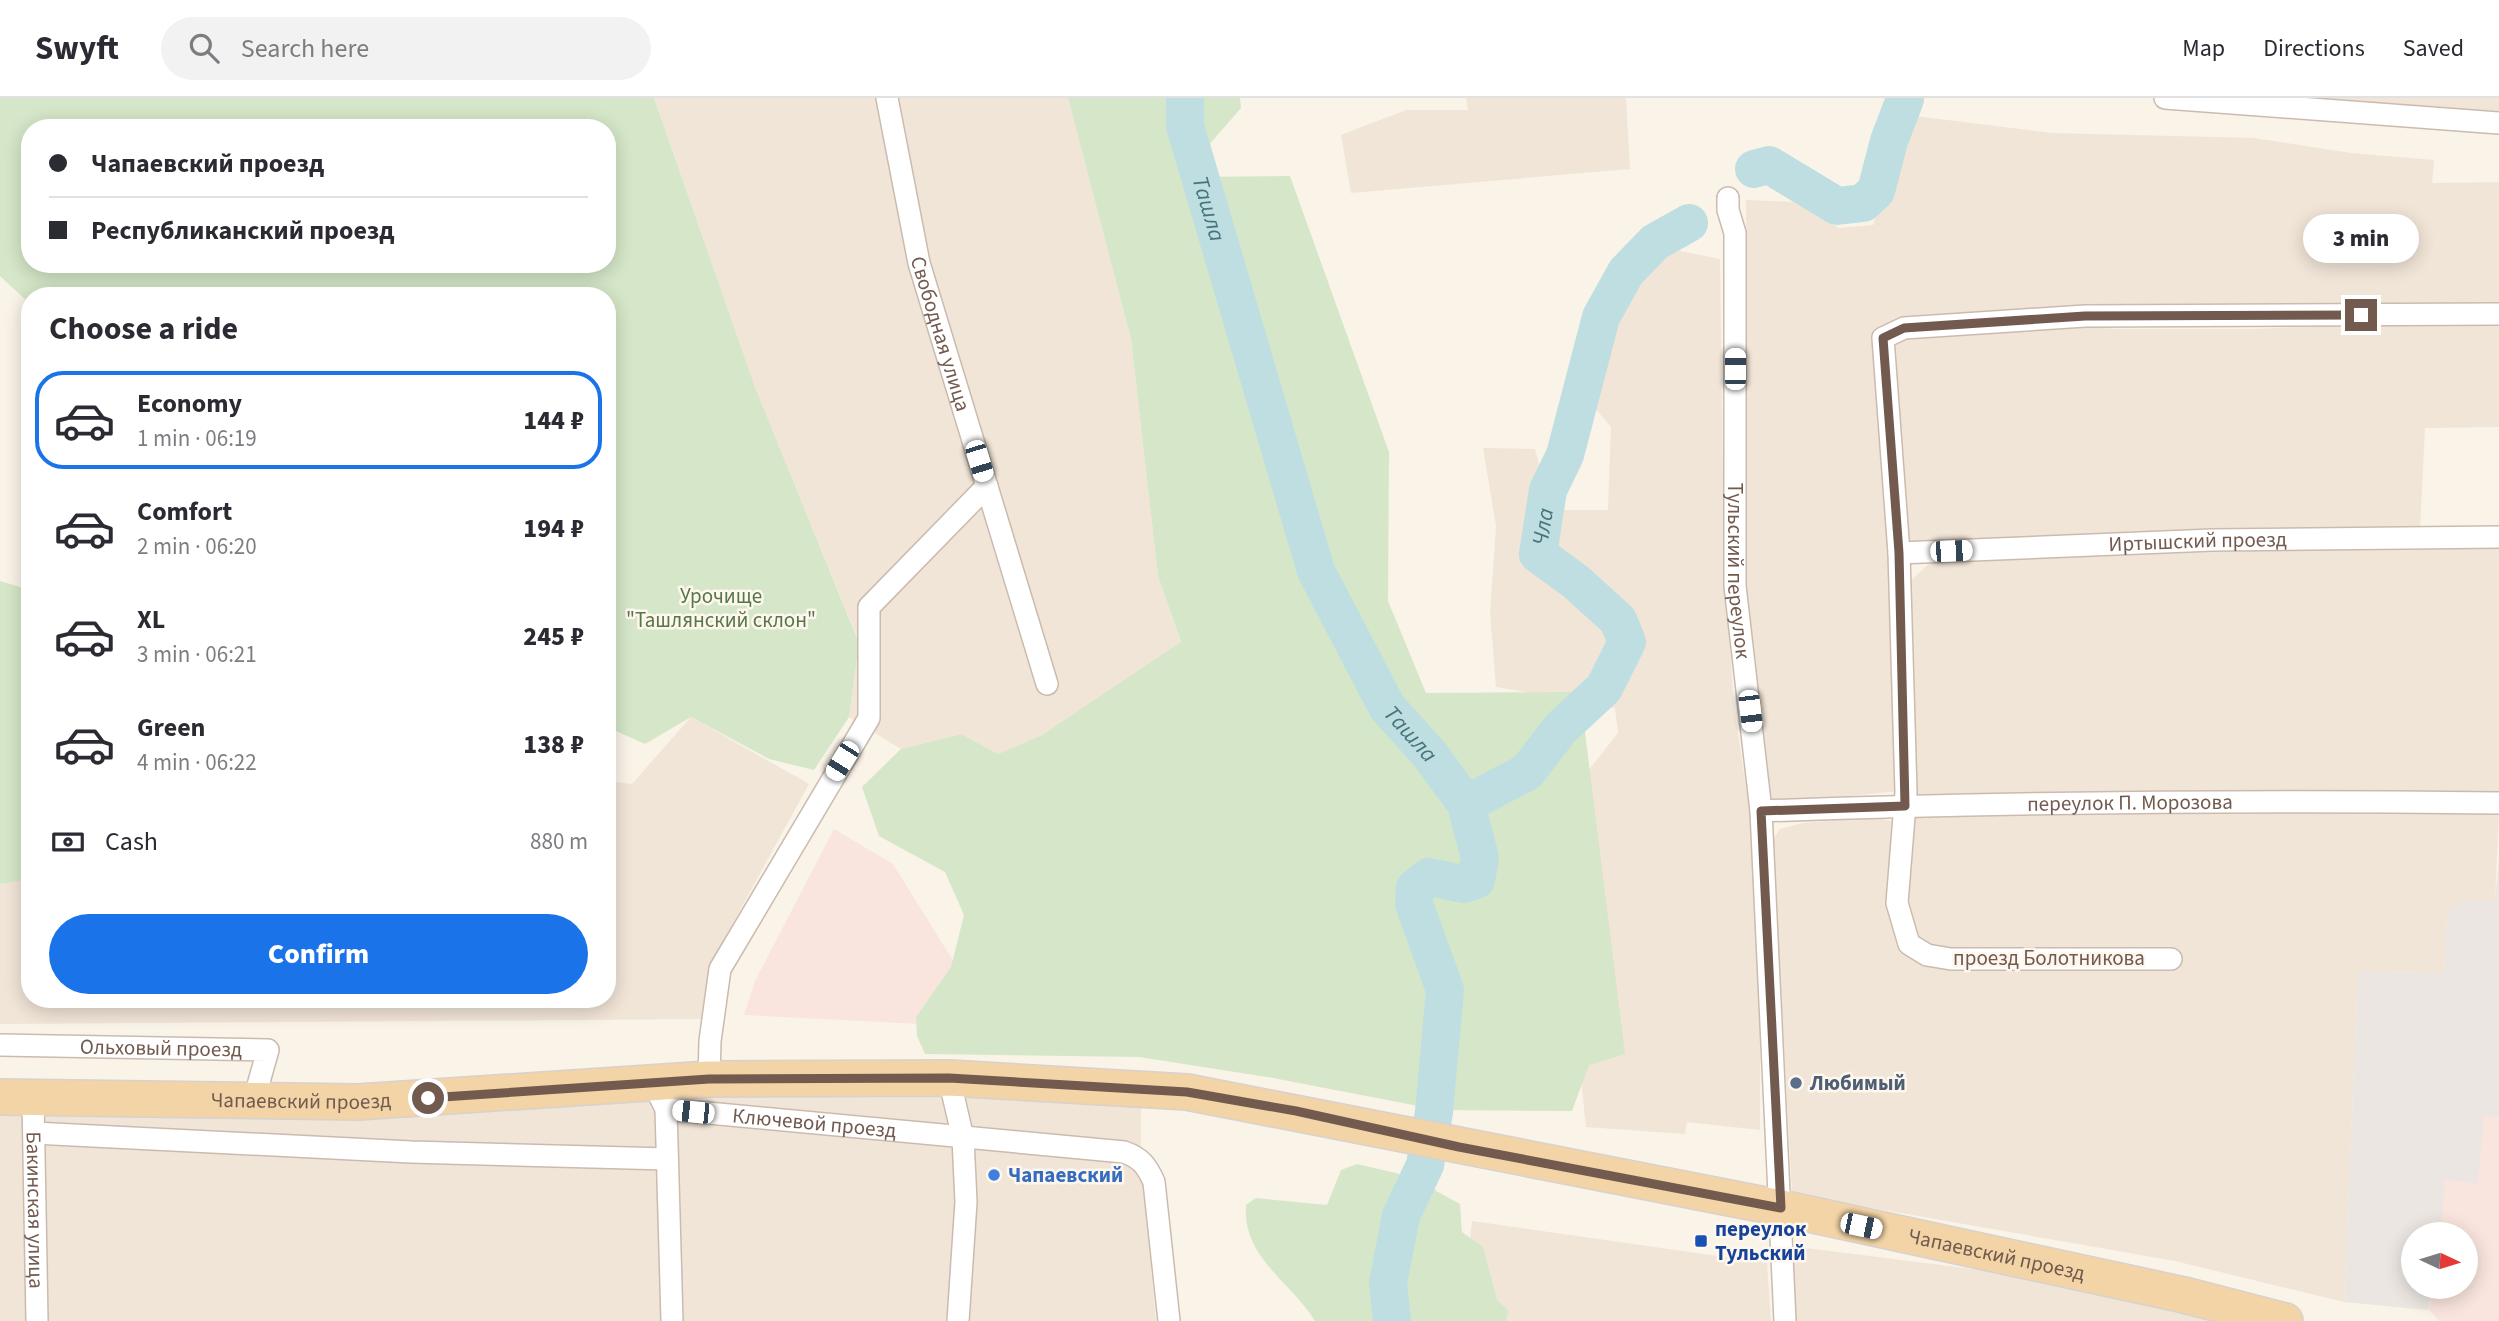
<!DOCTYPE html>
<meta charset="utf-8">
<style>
body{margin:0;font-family:"Source Sans 3",sans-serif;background:#f2f2f3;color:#2b2b33;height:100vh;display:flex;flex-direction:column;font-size:26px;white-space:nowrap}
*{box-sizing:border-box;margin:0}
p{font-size:23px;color:#7c7c81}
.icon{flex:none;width:38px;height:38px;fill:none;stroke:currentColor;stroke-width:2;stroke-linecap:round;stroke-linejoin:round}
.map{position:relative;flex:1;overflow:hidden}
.panel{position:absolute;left:21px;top:189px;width:595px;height:721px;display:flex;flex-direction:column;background:#fff;border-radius:28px;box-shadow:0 4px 18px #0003}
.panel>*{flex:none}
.guide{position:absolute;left:21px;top:21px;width:595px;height:154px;border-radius:28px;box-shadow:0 4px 18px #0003;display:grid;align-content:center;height:154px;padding:0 28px;background:#fff}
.needle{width:46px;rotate:94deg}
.buttons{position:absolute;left:2401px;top:1124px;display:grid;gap:14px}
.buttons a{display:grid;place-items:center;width:77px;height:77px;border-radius:50%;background:#fff;box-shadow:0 4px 18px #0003;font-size:35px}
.end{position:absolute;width:32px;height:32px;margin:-16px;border:9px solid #725a4f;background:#fff;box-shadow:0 0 0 4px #fff}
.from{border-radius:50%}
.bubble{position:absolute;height:49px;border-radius:24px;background:#fff;box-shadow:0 4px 18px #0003;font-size:23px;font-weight:800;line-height:49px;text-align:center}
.car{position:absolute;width:21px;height:42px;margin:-21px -10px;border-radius:9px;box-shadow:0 0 5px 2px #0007;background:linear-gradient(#fff 24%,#345 0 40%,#fff 0 76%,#345 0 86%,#fff 0)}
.guide b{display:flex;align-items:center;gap:24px;height:66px;font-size:26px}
.guide b+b{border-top:2px solid #e1e1e2}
.guide i{width:18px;height:18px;background:#2b2b33}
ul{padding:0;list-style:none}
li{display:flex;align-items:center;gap:21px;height:98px;margin:0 14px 10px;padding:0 14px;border:4px solid transparent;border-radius:28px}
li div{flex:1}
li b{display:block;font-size:26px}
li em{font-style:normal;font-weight:800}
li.on{border-color:#1a73e8}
li>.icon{width:63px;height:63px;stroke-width:1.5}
h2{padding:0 28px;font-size:32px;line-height:84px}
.pay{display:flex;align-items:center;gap:18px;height:77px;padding:0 28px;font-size:26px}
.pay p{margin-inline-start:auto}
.primary-button{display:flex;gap:14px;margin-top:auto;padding:14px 28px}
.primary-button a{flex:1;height:80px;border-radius:42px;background:#1a73e8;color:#fff;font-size:28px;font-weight:800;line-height:80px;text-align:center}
header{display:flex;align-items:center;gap:42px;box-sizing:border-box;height:98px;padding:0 35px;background:#fff;border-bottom:2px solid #e1e1e2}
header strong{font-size:33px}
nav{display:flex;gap:38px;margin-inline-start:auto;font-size:24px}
.search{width:490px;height:63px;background:#f2f2f3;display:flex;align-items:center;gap:18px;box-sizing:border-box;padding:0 24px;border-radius:38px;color:#7c7c81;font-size:26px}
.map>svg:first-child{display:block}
.residential{fill:#f1e5d7}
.commercial{fill:#f9e5dd}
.industrial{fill:#ebe6e1}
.green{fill:#d5e7c8;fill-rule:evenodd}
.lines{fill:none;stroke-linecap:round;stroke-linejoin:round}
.river{stroke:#bedee2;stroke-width:38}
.street-casing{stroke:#cbbbaf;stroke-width:24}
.primary-casing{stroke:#d8d1ce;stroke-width:38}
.street{stroke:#fff;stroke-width:21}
.primary{stroke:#f2d4a7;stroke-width:35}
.route{stroke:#725a4f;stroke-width:9}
.service-dot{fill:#5c6f8a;stroke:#fdf7ee;stroke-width:2.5}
.shop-dot{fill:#3f7fe0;stroke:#fdf7ee;stroke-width:2.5}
.transit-dot{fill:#1a4fb4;stroke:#fdf7ee;stroke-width:2.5}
.labels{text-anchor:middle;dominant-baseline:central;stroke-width:5;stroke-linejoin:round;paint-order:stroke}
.street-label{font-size:21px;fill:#725a4f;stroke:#fdf7ee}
.park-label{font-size:21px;fill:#577748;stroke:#fdf7ee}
.service-label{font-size:21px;font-weight:bold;fill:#4e5e75;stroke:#fdf7ee;text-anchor:start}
.shop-label{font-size:21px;font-weight:bold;fill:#366cbe;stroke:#fdf7ee;text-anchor:start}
.transit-label{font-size:21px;font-weight:bold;fill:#164399;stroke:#fdf7ee;text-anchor:start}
.water-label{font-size:23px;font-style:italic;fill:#47757c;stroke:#fdf7ee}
</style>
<header>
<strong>Swyft</strong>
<div class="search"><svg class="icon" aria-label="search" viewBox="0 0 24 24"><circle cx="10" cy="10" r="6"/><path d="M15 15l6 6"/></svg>Search here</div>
<nav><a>Map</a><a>Directions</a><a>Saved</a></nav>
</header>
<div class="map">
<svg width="2499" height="1223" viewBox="0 0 2499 1223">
<rect width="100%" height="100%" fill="#faf3e8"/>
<path class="residential" d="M654,0h414l63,241 27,237 23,67 -139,92 -44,19 -38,-20 -59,15 -52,-32 10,-75 -104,-255z
M1466,0h160l4,71 -279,24 -10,-58 65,-25h62z
M2241,0h258v20z
M1907,17l145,18 202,5 97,15 83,7 -2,23 67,-1v127l-623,23 15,217 7,242 -132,14 -19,-167 -1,-438 48,2 45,26 34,-3z
M1671,151l49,10 4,296 10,153 17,112 9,203v107l-73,-8 -2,12 -99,-7 -19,-181 -41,-97 92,-116 -3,-25 -119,-21 -6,-74 6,-87 -13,-78 52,1 16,61h57l3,-83 -15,-18 -3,-12 17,-80 32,-50z
M2387,225l112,1v103l-74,1 -5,103 -454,13 -55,-2 -9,-4 -6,-194 8,-10 167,-8 46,3h136z
M2255,450l244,1v246l-548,4 -36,-4 -5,-214 22,-20z
M691,619l118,67 -98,179 -9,56 -702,5v-140l30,-5v120h577v-218l25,3z
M2054,713l445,1 -4,89h-38l-10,16 -3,56 -86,-1 -14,330 -169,-41 -383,-67 -19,-354 7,-11 23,-6 70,-6 22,5 25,-7z
M959,990l182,11v62l15,160h-1156v-212z
M1472,1123l295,42 4,58h-271l-37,-15z
M1790,1148l263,33 160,42h-420z"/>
<path class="commercial" d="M834,731l59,35 64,103 -36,57 -177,-9 11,-34z
M2484,1017l15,2v204h-60l-10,-11 4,-24h33v-52h-25l3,-55z"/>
<path class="industrial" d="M2499,760v259l-15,-1 -6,68 -33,-5 -4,55h-28v52h20l-5,24 -84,-8 14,-330 86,1 3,-56 10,-16 38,-1z"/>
<path class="green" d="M0,0h654l101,289 104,256 -10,74 -35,53 -45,-11 -78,-42 -46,27 -38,-17v-431h-577v8l-30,-28zM30,30h577v136h-577z
M1068,0h172l1,10 -60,69 109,-1 99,276 -1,149 38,92 154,-1 45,362 -36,11 -17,46 -133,-1 -166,-32 -134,-21 -214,-3 -8,-18 -1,-19 35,-50 13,-52 -19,-43 -66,-36 -17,-49 39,-38 60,-15 37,20 44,-19 139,-93 -23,-66 -27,-237z
M0,483l30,9v289l-30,5z
M1357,1066l73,17 6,10 24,13 2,28 21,15 14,53 11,10 -2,11h-191c-24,-39 -73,-64 -69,-116l10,-7 71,7 14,-35z"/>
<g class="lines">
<g class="river">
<path id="s1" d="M1185,0v28l131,445 71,136 44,49 35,48 14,54 -4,22 -13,4 -34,-7 -14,11 -1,16 31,86 -11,122 -9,53 -24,51 -13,67 4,38"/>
<path d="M1754,71l15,-4 68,41 26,-3 13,-12 13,-50 16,-42"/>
<path id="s2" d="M1466,706l61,-32 33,-43 44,-41 23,-46 -9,-22 -42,-38 -38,-28 10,-64 17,-35 36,-138 25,-45 29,-30 34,-19"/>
</g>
<g class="street-casing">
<g id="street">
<path id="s3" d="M887,0l32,165 128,421"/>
<path d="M2165,0l334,25"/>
<path id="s4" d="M1728,100v12l7,23v353l26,225 24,510"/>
<path id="s5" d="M1899,455l313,-13 287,-3"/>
<path id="s6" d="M1761,713c246,-9 492,-11 738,-8"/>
<path d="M2171,861h-220l-24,-4 -18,-11 -12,-41 9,-111 -7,-239 -16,-215 21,-10 181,-12 414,-2"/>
<path id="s7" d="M0,947l268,5 -15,53"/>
<path d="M949,980l14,60 3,64 -8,119"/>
<path d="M709,981l1,-38 10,-72 149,-251v-111l118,-121"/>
<path d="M660,999l6,12 6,212"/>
<path id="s8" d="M33,1000l4,223"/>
<path id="s9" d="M666,1011l458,43c17,6 23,14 30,30l15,139"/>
<path d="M34,1035l377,19 256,7"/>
</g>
</g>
<g class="primary-casing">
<g id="primary">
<path id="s10" d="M0,999l358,5 351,-23 240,-1 238,14 594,116 403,87 101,26"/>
</g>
</g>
<use href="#street" class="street"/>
<use href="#primary" class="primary"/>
</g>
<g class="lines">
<path class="route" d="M428,1000l281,-19 240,-1 238,14 109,19 163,36 322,61 -20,-397 144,-5 -6,-253 -16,-215 21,-10 181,-12 276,-1"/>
</g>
<circle class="service-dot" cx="1796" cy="985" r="7"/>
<circle class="shop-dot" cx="994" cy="1077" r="7"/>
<rect class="transit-dot" x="1694" y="1136" width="14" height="14" rx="3.5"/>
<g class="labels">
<g class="street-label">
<text stroke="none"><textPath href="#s3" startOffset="242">Свободная улица</textPath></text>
<text stroke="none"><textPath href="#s5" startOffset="299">Иртышский проезд</textPath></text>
<text stroke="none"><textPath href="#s4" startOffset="374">Тульский переулок</textPath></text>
<text stroke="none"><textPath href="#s6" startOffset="369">переулок П. Морозова</textPath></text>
<text x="2049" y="860">проезд Болотникова</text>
<text stroke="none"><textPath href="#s7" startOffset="161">Ольховый проезд</textPath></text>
<text stroke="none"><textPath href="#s10" startOffset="301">Чапаевский проезд</textPath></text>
<text stroke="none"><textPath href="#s9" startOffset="149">Ключевой проезд</textPath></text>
<text stroke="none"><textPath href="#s8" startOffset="112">Бакинская улица</textPath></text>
<text stroke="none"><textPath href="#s10" startOffset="2014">Чапаевский проезд</textPath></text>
</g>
<g class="park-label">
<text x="721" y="498">Урочище<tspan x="721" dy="24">"Ташлянский склон"</tspan></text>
</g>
<g class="service-label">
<text x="1810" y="985">Любимый</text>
</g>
<g class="shop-label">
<text x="1008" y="1077">Чапаевский</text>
</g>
<g class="transit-label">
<text x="1715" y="1131">переулок<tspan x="1715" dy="24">Тульский</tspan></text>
</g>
<g class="water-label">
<text stroke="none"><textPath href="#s1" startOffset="114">Ташла</textPath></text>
<text stroke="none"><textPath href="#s2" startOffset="390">Чла</textPath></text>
<text stroke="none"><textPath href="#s1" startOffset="681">Ташла</textPath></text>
</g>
</g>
</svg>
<div class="buttons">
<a><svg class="needle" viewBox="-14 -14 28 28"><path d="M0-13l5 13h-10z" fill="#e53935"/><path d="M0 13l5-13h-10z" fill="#7c7c81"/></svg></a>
</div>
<i class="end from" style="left:428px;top:1000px"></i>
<i class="end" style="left:2361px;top:217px"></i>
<div class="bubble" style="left:2303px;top:116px;width:116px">3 min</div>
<i class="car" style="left:1735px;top:271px;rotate:0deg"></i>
<i class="car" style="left:979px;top:363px;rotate:163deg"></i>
<i class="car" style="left:1951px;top:453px;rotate:88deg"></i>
<i class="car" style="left:1750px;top:613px;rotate:173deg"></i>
<i class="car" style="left:842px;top:663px;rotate:212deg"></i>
<i class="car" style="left:693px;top:1014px;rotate:276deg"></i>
<i class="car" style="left:1861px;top:1128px;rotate:102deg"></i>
<div class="guide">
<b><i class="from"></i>Чапаевский проезд</b>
<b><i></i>Республиканский проезд</b>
</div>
<section class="panel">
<h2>Choose a ride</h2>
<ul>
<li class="on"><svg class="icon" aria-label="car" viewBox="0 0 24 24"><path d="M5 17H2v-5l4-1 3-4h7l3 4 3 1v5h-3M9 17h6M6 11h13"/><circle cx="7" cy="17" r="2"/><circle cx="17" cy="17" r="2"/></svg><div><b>Economy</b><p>1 min · 06:19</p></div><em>144 ₽</em></li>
<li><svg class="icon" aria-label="car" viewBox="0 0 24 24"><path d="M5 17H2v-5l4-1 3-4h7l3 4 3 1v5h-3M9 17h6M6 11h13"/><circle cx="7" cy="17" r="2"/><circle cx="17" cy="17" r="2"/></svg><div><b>Comfort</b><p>2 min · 06:20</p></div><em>194 ₽</em></li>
<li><svg class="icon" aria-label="car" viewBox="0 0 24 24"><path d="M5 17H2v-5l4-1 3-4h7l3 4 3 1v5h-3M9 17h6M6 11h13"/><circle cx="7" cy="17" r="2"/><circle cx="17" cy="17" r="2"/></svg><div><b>XL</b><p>3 min · 06:21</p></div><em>245 ₽</em></li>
<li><svg class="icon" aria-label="car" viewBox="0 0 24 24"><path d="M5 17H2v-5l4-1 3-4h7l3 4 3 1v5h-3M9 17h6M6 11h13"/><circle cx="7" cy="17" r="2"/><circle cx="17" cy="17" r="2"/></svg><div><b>Green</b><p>4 min · 06:22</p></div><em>138 ₽</em></li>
</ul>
<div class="pay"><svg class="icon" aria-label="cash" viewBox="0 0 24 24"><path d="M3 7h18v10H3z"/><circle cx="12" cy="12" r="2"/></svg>Cash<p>880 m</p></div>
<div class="primary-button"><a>Confirm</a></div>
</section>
</div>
